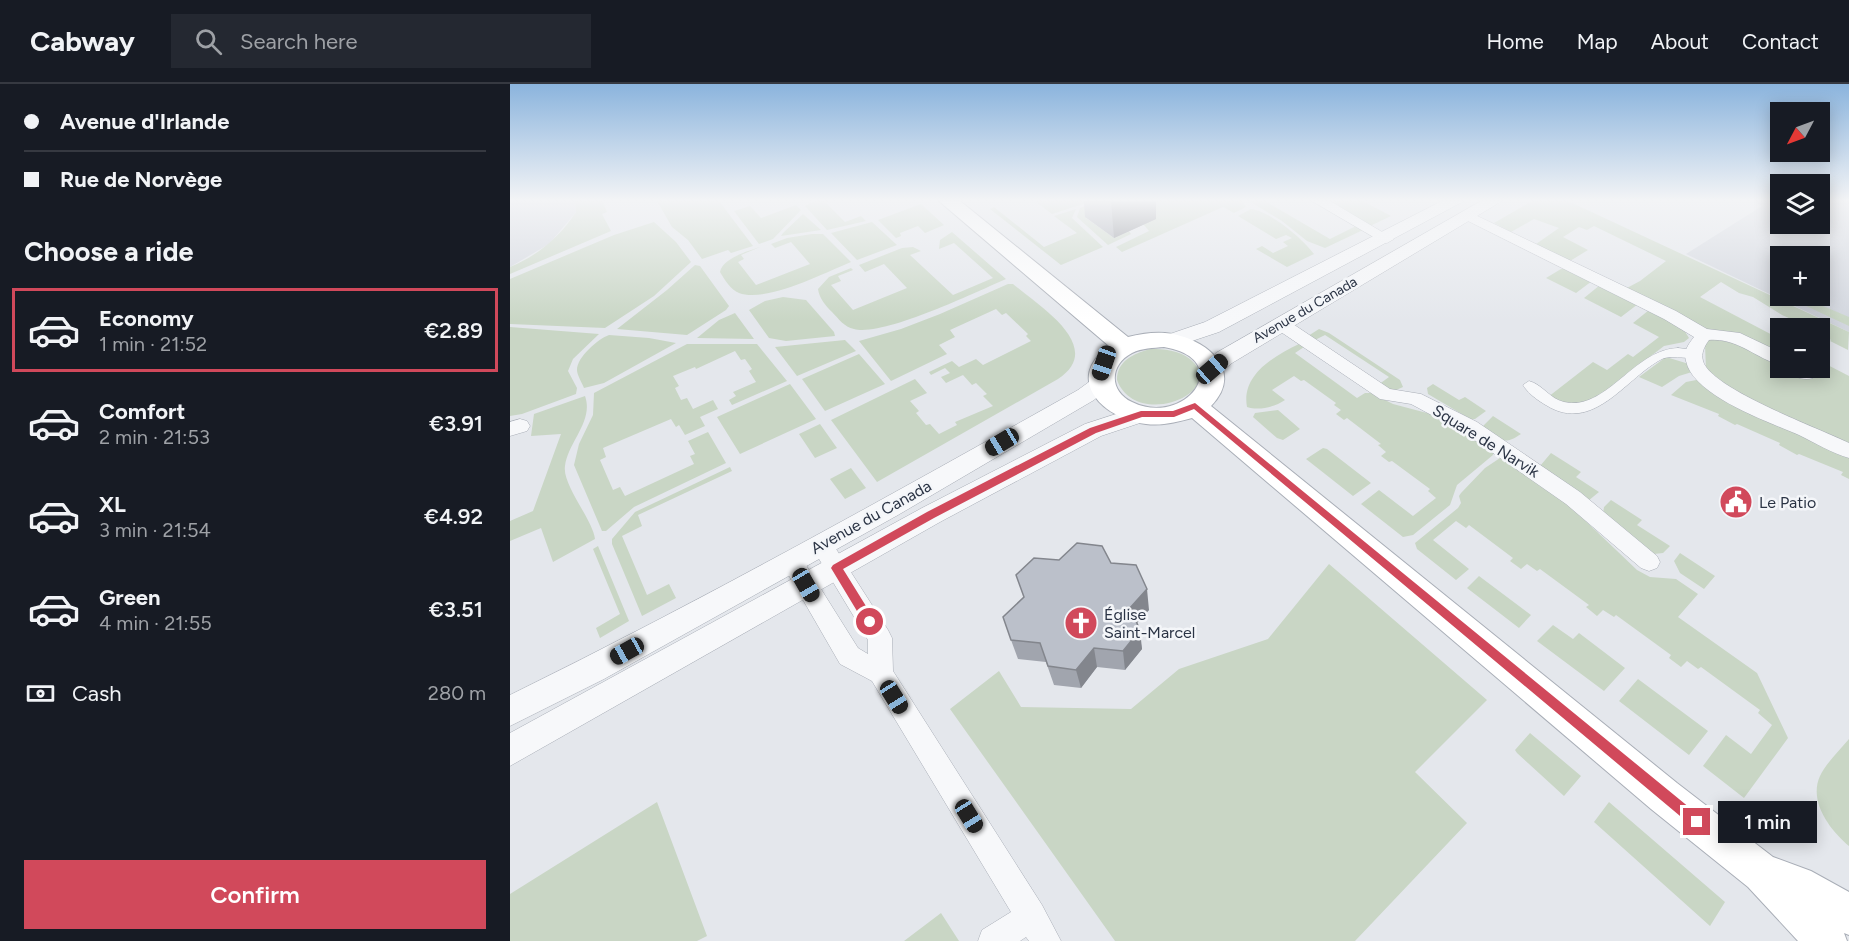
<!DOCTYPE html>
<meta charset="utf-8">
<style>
body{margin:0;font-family:Figtree,sans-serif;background:#242831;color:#f1f3f6;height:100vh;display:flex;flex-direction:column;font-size:22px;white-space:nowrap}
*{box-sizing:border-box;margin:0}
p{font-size:20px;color:#9ea1a6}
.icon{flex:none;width:33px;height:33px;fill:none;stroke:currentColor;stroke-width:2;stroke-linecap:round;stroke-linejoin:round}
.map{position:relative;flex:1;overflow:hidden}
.panel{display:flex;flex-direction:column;background:#171b24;width:510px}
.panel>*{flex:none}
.banner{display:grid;align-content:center;height:132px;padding:0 24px;background:#171b24}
.needle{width:39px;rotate:229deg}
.controls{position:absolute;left:1260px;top:18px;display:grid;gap:12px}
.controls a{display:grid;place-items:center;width:60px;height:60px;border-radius:0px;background:#171b24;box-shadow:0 3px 15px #0003;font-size:30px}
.end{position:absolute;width:27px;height:27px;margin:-14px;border:8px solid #d1495b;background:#fff;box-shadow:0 0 0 3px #fff}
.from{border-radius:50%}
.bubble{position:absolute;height:42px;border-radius:0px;background:#171b24;box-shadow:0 3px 15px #0003;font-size:20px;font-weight:600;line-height:42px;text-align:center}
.car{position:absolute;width:18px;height:36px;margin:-18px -9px;border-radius:8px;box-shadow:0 0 4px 2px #0007;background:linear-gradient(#222 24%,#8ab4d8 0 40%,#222 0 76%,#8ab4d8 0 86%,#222 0)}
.banner b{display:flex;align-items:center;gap:21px;height:57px;font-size:22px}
.banner b+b{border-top:2px solid #363941}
.banner i{width:15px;height:15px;background:#f1f3f6}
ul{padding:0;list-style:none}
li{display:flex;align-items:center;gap:18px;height:84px;margin:0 12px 9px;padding:0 12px;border:3px solid transparent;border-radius:0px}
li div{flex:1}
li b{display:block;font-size:22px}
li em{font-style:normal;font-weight:600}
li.selected{border-color:#d1495b}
li>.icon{width:54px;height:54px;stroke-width:1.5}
h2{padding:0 24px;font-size:27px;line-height:72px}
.pay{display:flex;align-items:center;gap:15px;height:66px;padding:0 24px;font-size:22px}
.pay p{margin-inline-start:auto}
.primary-button{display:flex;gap:12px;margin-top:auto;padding:12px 24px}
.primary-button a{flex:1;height:69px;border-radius:0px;background:#d1495b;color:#fff;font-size:24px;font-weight:600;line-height:69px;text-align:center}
header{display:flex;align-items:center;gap:36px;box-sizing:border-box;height:84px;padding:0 30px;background:#171b24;border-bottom:2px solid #363941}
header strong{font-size:28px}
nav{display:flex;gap:33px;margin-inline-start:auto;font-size:21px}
.search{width:420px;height:54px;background:#242831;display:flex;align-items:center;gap:15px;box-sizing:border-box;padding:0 21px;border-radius:0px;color:#9ea1a6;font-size:22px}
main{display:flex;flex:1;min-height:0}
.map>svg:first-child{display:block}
.built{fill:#d2d6de;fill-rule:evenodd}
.green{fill:#c9d6c5}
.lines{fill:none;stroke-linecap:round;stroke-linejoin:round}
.pedestrian-casing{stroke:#a9aeb7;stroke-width:1}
.minor-casing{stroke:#a9aeb7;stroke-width:1}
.tertiary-casing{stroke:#a9aeb7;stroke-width:1}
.secondary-casing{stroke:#a9aeb7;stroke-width:2}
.pedestrian{fill:#f7f8fa;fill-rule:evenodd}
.minor{fill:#f7f8fa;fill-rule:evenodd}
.tertiary{fill:#f7f8fa;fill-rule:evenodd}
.secondary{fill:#fff;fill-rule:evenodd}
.wall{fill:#a1a5ae}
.shaded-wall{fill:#83868d}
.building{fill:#bbc0ca;stroke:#83868d;stroke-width:1.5}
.route{fill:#d1495b}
.labels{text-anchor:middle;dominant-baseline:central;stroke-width:5;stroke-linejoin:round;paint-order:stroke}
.far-street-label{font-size:14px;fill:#2b3445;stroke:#f4f6f9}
.street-label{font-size:16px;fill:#2b3445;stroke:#f4f6f9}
.poi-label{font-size:16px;fill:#2b3445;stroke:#f4f6f9;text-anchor:start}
</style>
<header>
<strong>Cabway</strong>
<div class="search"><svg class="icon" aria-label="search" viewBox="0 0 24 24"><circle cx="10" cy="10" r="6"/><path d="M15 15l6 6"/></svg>Search here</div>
<nav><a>Home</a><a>Map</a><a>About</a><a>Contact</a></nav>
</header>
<main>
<section class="panel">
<div class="banner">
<b><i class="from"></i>Avenue d'Irlande</b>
<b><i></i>Rue de Norvège</b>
</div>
<h2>Choose a ride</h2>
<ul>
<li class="selected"><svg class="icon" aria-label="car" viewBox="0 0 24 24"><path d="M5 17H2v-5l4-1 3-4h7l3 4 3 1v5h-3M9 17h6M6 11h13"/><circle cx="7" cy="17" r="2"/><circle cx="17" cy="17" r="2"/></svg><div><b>Economy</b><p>1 min · 21:52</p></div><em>€2.89</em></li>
<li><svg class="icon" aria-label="car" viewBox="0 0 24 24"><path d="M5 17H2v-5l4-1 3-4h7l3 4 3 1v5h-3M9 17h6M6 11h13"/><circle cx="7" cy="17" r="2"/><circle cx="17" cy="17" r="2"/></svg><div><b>Comfort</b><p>2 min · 21:53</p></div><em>€3.91</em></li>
<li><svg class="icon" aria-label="car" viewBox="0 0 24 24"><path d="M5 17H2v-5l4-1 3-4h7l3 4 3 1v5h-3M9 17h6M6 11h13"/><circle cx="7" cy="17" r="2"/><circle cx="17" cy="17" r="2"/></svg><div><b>XL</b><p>3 min · 21:54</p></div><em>€4.92</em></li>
<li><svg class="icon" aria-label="car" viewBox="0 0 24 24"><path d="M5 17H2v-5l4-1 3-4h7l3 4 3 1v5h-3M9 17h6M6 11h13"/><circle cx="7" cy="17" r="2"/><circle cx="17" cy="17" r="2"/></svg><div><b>Green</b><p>4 min · 21:55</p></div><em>€3.51</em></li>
</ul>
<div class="pay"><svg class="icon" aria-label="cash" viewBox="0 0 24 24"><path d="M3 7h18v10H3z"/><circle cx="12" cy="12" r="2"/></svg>Cash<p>280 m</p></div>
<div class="primary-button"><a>Confirm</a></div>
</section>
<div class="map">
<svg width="1339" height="857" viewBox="0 0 1339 857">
<rect width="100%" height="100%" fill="#e4e7ec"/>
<path class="built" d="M0,117h65l1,11 -27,32 -39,23z
M1244,117h26v23h40v-23h29v131l-163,-78 76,-48zM1270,172h40v40h-40z"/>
<path class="green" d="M65,117h27l5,11 -5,2 9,17 -101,43v-7c27,-11 50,-30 66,-55z
M147,117h62l34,45 -22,7 -3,-3 -26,9 -14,-19 -16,-13z
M305,117h14l-3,2 19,19 16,-6 5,5 -39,9 -22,-24z
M525,117h50l1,2 -34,11z
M614,117h118l4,6 -12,6 -11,-6 -101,45 -6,-5 33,-16z
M739,117h16l65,38 26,-13 7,4 -38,18 -18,-7 -25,-20z
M815,117h38l28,15 -21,10z
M1022,117h36l281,131 -1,18 -18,-9 1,-1 -11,-7v-5h-9l-29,-13 -29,-18 -14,-4 -18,-11 -21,15 80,42v29h40v-7l29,15v103l-8,-4 2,-3 -44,-18 -2,1 -18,-10 1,-2 -43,-19 -2,1 -17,-9 1,-2 -48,-19 15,-13 26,-5 -6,-8 -1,-24 -12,-23 -68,-33 15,-8 26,-20 -72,-35 -7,4 -8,-3 -16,10 25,13 -18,11 -34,-17 23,-16 -25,-9 -23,13 -17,-9z
M411,120l23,21 -19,8 -7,-7 -18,7 1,3 -5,2 -18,-18z
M580,120l-4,14 28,20 15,-7 2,3 -23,11 -31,-28 3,-9z
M286,121l5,5 -28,29 -14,5 -25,-33 16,-5 11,12z
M484,123l50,40 33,-14 -23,-17 22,-7 -4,9 31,29 -42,18 -71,-56z
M741,125c19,2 52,30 63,45l-27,13 -31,-18 6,-3 11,7 15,-7 -5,-4 9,-4 -6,-3 -10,4 -38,-23z
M293,130l18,16 -40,6 2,-3z
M144,138l22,20 15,20 -37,34 -49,32 -95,-4v-45l104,-44z
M362,138l25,23 -40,15 -26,-27z
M442,148l54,47c-30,13 -123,58 -152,50 -10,-2 -15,-10 -22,-17 -6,-6 -13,-14 -14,-23l11,-12 22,-9 2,2 -15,6 3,5 -10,4 22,25 54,-22 -23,-24 -19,8 -6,-7 43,-17 11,-1 8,4 -11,4 43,40 40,-17 -39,-35 -15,6 1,-9z
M302,150h11l28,28c-27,11 -85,41 -112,31 -8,-3 -15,-14 -19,-21 3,-14 28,-21 40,-25l-19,8 3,4 -6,3 18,23 54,-21 -19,-22 -16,6 -4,-4 16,-6z
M185,181l5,1 29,40 -3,4 -39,25 -70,-6 50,-39z
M1051,185h5l26,12 -16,12 -30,-15z
M498,200h5c25,21 94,63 45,95l-181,103 -46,-62 84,-41 12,14 -17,8 9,10 -3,2 10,12 4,-1 9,10 18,-9 -2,-3 38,-16 -10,-10 4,-2 -11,-11 -4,2 -9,-10 -17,8 -5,-6 9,-4 -5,-5 -14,7 -2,-3 23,-11 7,6 17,-8 7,6 48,-24 -5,-5 2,-2 -22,-21 -4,2 -6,-6 -46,21 5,7 -16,8 8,9 -56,27 -32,-40 42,-12 39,-15z
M1090,201l38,19 -17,13 -37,-19z
M1275,212l19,2 45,19v9z
M273,213l23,3 28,32 1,4 -49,5 -17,-3 -20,-28 16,-9z
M1139,226l35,20 5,8 -5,4 -20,4 -73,56 -14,5 -29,-10 45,-35 14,8 21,-16 5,3 26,-20 -26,-14z
M225,229l19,26 -57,-1 22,-18z
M0,243l89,7 -26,25 -5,12 9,17 -1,6 -54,20 -12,2z
M809,245l10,4 71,47 3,7 -9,4 -16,-6 11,-8 -64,-42 -10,5 -7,-4z
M99,251l40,3 27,5 -72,40 -20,5c-2,-5 -7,-13 -7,-18 0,-13 21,-31 32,-35z
M335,256l11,11 -59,25 -22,-29z
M177,260h70l30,37 -55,24 -3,-5 7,-4 -3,-4 23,-10 -7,-11 3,-2 -7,-10 -4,1 -6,-9 -39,18 -1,-2 -22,9 6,10 -4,2 6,12 6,-2 6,11 20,-9 5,9 -18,8 5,9 -20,9 -6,-10 -3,2 -5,-8 -68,29 3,9 -6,3 13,30 7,-3 5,9 69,-32 -4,-8 5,-2 -7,-13 20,-9 18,31 -92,44 -28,24h-4l-28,-66 5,-21 14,-29 1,-22z
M789,260l5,3 -9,6 62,45 8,-5h6l22,11 49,13 52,36 -1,2 -36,30 -7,20 -37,30 -10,2 -42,-33 18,-14 34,26 23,-18 -8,-7 2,-2 -38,-28 -3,1 -8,-6 5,-4 -8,-7 3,-1 -34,-26 -3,2 -8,-6 5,-4 -7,-5 2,-2 -32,-23 -3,1 -7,-5 -22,14 13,10c-10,7 -26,11 -38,7 -6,-32 27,-51 52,-63z
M640,265c14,0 29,1 40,10 40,33 -54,72 -73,21 0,-19 16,-26 33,-31z
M349,270l26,30 -60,27 -23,-32z
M1156,273l23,7 3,8 -13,4 -17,11 -23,-10z
M280,300l26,35 -76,35 -23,-37z
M923,300l26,16 6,-3 21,14 -11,8h-5l-42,-25 -1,-6z
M75,312c9,25 -17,46 -20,70 -3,19 28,54 30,73l-42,23 -12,-34 -31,13v-20l23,-10 28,-77 -30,2 3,-22z
M768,326l22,19 -17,11 -6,-2 -24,-21 2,-4z
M983,332l28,18c-19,13 -21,5 -38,-8z
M310,340l17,24 -22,10 -16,-24z
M813,364l4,1 44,34 -18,13 -47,-37z
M1041,369l30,19 -5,5 23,15 -11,9 -48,-35z
M990,374l4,1 67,48 66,63 13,7 26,2 22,15 -20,23 79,56 31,65 -44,60 -41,-32 23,-31 25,19 21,-29 -14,-12 2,-3 -59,-43 -3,2 -11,-8 -6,6 -12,-9 2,-3 -55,-40 -2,2 -11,-7 -6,6 -11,-9 3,-2 -49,-36 -3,2 -10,-7 -6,5 -11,-8 3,-3 -44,-33 -3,3 -10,-7 -23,19 36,29 -13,11 -39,-31 -2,-6 43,-35 3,-5 -2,-7 2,-3 24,-25z
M220,383l2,4 -94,44 4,11 -20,10 25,59 22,-11 7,14 -34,18 -30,-72v-5l23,-27z
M341,384l15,20 -21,11 -15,-20z
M1101,416l31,20 -5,5 33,21 -7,7 -9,1 -51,-41 1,-6z
M88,462l31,75 -29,17 -4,-10 24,-14 -27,-65z
M1170,469l35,23 -11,13 -24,-16 -6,-12z
M819,480l158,136 -72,72 52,51 -112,118h-240l-165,-232 49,-38 22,36 110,2 48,-40 89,-30z
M969,492l52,39 -12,13 -52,-40z
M1043,541l20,14 6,-6 46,35 -21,23 -67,-50z
M1128,595l70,52 -19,24 -70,-54z
M1020,649l51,43 -17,20 -47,-43 -2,-3z
M1339,655v107c-18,-15 -41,-44 -29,-70 6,-13 20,-26 29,-37z
M147,718l50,134 -10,5h-187v-47z
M1099,718l116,100 -15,24 -116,-104z
M431,829l18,28h-55z"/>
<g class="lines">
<g class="pedestrian-casing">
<path id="pedestrian" d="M1168,264l17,2 6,4c-8,9 -27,-1 -39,5 -34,17 -66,72 -111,49 -11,-6 -22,-13 -28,-23l6,-4c13,3 21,18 35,21 42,10 70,-53 114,-54z"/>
</g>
<g class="minor-casing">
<path id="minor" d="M802,117h18l64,38 -7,4 -5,-1z
M959,128l207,99 31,18 33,4 40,19v13c-25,-7 -42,-27 -71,-25 -5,7 -8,13 -6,21 8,28 118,68 146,82v15c-17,-5 -34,-15 -50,-23 -30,-13 -106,-39 -113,-74 -3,-10 2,-16 8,-24l-30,-18 -200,-100 -2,-3 2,-3z
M771,235l6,1 103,69 31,5 56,28 103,70 77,64 3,6 -3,6 -8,3 -8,-3 -75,-64 -103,-72 -52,-28 -31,-5 -105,-71 -2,-4 2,-4z
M1276,284h23l7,6 -3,4c-9,3 -22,-1 -27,-10z
M10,335l7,2 3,5 -3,5 -17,5v-14z
M311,451l8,3 59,92 4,8 1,33 149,234 19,36h-32l-3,-4 -6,4h-42l4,-11 29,-18 -139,-231 -32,-17 -60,-104 3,-6 8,-3 8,3 59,94 10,6v-14l-58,-96 3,-6z"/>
</g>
<g class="tertiary-casing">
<path id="tertiary" d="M932,117h22l-245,131 -48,16 -7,-2 -3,-5 3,-5 41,-14z
M971,117h21l-270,162c-10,8 -15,15 -28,11l-3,-5 15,-16z
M591,293l8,2 3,5 -18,16 -196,115 -294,164 -94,47v-31c193,-95 381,-200 568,-305l15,-11z
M631,322l8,2 3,6 -3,6 -48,16 -161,86 -430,244v-33l412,-225 163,-84z"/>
</g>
<g class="secondary-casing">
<path id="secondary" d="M429,117h21l168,136c12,-3 25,-5 37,-4 37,3 82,36 46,73l466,377 96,74 38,14 38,21v43l-5,-2 3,8h-49l-50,-54 -97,-78 -459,-391c-15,4 -30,8 -46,6 -42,-5 -83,-44 -37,-78zM654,263c74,13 20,81 -32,55 -23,-11 -23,-37 0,-49 10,-5 21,-5 32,-6z"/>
</g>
<use href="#pedestrian" class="pedestrian"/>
<use href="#minor" class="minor"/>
<use href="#tertiary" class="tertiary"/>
<use href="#secondary" class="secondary"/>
</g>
<path class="wall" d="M574,117h72v18l-42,19 -29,-21z
M601,479l38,47 -12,13 5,26 -17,21 -28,-3 -16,21 -27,-3 -8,-23 -28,-3 -7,-19z"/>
<path class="shaded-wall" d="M601,117h45v18l-42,19z
M637,505l2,21 -17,18 -2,-20z
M630,546l2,19 -17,21 -2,-19z
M584,564l3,19 -16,21 -5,-18z"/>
<path class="building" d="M567,459l25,3 9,17 25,2 11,24 -17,19 10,22 -17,21 -29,-3 -18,22 -28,-4 -8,-23 -29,-3 -8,-23 21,-20 -8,-22 18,-17 25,2z"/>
<linearGradient id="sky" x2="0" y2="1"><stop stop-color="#8bb4dd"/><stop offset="0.49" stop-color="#f3f4f6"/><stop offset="1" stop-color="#f3f4f6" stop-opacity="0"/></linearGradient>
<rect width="1339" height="237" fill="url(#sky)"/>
<path class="route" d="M685,319l506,414 2,5 -2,4 -4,2 -5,-2 -498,-417 -20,8h-32l-46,16 -162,85 -91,51 31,50v7h-8l-35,-58 2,-3 94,-53 163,-84 51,-17h32z"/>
<defs>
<g id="civic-disc" transform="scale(1.725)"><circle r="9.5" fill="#d1495b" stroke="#f4f6f9"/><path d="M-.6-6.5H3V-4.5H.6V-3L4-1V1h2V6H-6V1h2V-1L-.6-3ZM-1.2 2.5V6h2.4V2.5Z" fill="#fff"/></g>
<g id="church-disc" transform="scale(1.725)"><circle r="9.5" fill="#d1495b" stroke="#f4f6f9"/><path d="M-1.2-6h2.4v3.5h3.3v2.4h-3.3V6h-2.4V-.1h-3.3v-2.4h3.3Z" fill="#fff"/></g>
</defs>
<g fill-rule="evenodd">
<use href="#civic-disc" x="1226" y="418"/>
<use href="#church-disc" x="571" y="539"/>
</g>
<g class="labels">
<g class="far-street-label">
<text transform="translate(795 226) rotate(-30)">Avenue du Canada</text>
</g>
<g class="street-label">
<text transform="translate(976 357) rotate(32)">Square de Narvik</text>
<text transform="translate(361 433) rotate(-29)">Avenue du Canada</text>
</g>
<g class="poi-label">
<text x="1249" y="418">Le Patio</text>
<text x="594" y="530">Église<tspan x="594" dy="18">Saint-Marcel</tspan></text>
</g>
</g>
</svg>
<div class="controls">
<a><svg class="needle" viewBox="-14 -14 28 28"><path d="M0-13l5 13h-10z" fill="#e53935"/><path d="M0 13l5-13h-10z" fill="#9ea1a6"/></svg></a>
<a><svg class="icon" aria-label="layers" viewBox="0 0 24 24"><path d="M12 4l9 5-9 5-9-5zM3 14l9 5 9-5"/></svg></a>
<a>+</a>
<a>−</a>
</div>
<i class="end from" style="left:360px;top:538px"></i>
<i class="end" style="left:1187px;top:738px"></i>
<div class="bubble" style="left:1208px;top:717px;width:99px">1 min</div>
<i class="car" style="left:594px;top:279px;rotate:199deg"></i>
<i class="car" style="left:702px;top:285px;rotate:49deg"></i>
<i class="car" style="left:492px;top:358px;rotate:239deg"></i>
<i class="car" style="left:296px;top:501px;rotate:150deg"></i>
<i class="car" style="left:117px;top:567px;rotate:241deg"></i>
<i class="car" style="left:384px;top:613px;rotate:148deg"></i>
<i class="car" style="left:459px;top:732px;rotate:148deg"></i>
</div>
</main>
